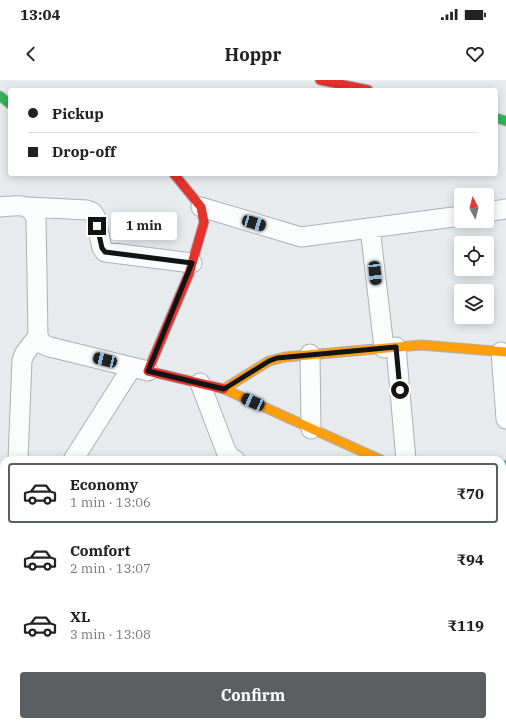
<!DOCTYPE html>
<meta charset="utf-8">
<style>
body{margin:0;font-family:"IBM Plex Serif",serif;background:#f2f2f2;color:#222;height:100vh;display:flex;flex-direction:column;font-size:15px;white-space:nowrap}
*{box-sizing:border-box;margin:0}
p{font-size:13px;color:#767676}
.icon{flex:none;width:22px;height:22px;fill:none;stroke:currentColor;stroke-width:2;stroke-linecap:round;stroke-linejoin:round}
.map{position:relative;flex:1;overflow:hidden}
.sheet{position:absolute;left:0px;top:376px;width:506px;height:270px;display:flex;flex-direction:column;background:#fff;border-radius:12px 12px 0 0;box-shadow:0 2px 10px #0003}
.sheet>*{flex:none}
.hud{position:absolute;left:8px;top:8px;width:490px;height:88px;border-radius:4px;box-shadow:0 2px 10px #0003;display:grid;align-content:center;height:88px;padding:0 20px;background:#fff}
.needle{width:26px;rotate:353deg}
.fabs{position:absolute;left:454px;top:108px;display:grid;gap:8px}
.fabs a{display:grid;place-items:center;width:40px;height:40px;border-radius:4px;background:#fff;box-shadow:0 2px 10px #0003;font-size:20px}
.end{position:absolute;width:18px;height:18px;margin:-9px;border:5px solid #111315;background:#fff;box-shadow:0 0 0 2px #fff}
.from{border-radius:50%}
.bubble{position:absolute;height:28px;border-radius:4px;background:#fff;box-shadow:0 2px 10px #0003;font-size:13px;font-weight:700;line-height:28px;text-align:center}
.car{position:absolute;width:12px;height:24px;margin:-12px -6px;border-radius:5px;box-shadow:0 0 3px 1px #0007;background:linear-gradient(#222 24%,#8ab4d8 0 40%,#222 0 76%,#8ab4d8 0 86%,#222 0)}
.hud b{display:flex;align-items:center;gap:14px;height:38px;font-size:15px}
.hud b+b{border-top:1px solid #e0e0e0}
.hud i{width:10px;height:10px;background:#222}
ul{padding:7px 0 0;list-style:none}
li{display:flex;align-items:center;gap:12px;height:60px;margin:0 8px 6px;padding:0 12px;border:2px solid transparent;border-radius:4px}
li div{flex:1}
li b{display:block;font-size:15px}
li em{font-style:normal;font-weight:700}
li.current{border-color:#5c5f61}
li>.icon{width:36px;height:36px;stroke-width:1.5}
.button{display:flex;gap:8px;margin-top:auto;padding:8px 20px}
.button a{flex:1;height:46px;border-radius:4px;background:#5c5f61;color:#fff;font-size:16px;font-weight:700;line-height:46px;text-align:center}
.status{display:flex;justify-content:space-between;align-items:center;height:28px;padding:0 20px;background:#fff;direction:ltr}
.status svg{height:11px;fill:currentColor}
header{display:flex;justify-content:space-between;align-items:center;height:52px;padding:0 20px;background:#fff;font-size:18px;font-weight:700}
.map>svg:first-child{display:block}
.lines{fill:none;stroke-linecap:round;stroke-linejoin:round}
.stream{stroke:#afcdd3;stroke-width:5}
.lane-casing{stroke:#aeb1b3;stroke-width:12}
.street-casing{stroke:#aeb1b3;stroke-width:21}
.fast-casing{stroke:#aeb1b3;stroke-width:11}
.slow-casing{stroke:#aeb1b3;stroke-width:11}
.jam-casing{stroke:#aeb1b3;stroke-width:11}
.lane{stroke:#fbfcfc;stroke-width:10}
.street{stroke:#fbfcfc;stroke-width:19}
.fast{stroke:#30b455;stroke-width:9}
.slow{stroke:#ff9f0a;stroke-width:9}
.jam{stroke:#e5322d;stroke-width:9}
.route{stroke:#111315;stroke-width:5}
</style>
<div class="status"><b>13:04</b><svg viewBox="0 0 49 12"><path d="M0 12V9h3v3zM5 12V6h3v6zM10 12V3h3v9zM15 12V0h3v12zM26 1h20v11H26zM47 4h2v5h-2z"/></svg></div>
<header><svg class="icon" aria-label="back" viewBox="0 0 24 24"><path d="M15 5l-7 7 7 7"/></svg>Hoppr<svg class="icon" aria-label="heart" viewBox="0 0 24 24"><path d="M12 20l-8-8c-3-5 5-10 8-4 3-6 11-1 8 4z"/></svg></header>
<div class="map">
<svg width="506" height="646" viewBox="0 0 506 646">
<rect width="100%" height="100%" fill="#e7ebee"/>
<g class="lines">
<path class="stream" d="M0,577l4,3
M70,642l4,4"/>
<g class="lane-casing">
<path id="lane" d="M241,646v-4"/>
</g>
<g class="street-casing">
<path id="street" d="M0,127c16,-1 29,-6 36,12l2,117 4,8 8,3 98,24
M28,127l59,3 5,2 3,4 7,32 3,4 87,11
M201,127l100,30 160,-21
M487,132l19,-3
M370,148l14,120
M396,267l10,113
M501,272l5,67
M310,274l1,75
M200,303l26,68 5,7 4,2
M18,380l4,-100 3,-7 13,-17
M73,380l59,-93
M0,433l4,-8
M502,514h4
M373,642l33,4
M0,645l5,1"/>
</g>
<g class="fast-casing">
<path id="fast" d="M0,16l10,8
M496,38l10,3
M502,385l4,1"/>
</g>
<g class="slow-casing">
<path id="slow" d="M224,309l157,71
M224,309l45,-28 16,-4 136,-12 85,7"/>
</g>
<g class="jam-casing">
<path id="jam" d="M320,0l48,10
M174,94l27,33 3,15 -15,52 -41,97 76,18"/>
</g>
<use href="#lane" class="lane"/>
<use href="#street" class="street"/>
<use href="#fast" class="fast"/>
<use href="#slow" class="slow"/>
<use href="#jam" class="jam"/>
</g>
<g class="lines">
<path class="route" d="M97,146l5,22 3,4 87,11 -44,108 76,18 45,-28 8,-3 119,-11 4,43"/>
</g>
</svg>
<div class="fabs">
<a><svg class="needle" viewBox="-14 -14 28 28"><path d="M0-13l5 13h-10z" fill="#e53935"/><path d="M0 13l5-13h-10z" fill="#767676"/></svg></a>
<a><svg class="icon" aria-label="locate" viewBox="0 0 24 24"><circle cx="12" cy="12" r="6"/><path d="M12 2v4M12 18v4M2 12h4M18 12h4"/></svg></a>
<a><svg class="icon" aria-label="layers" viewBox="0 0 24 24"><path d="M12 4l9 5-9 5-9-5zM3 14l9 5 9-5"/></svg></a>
</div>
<i class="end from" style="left:400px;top:310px"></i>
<i class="end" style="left:97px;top:146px"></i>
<div class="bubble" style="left:111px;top:132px;width:66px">1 min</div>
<i class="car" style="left:254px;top:143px;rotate:107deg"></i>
<i class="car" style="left:375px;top:193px;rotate:174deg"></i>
<i class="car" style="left:105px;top:280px;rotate:284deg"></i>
<i class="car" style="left:253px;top:322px;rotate:294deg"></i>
<div class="hud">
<b><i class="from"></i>Pickup</b>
<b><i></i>Drop-off</b>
</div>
<section class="sheet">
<ul>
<li class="current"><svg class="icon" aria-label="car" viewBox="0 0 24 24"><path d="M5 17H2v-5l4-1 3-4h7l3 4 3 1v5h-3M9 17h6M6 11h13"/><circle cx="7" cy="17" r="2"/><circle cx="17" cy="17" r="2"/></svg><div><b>Economy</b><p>1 min · 13:06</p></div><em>₹70</em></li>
<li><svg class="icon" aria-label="car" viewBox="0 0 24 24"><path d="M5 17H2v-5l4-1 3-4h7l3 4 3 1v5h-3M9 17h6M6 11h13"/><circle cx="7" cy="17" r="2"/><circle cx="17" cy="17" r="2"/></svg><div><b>Comfort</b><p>2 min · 13:07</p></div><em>₹94</em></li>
<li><svg class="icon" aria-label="car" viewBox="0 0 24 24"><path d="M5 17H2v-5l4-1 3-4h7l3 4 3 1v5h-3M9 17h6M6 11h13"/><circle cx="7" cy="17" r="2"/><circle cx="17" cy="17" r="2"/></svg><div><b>XL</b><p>3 min · 13:08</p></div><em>₹119</em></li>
</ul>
<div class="button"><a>Confirm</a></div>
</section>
</div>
